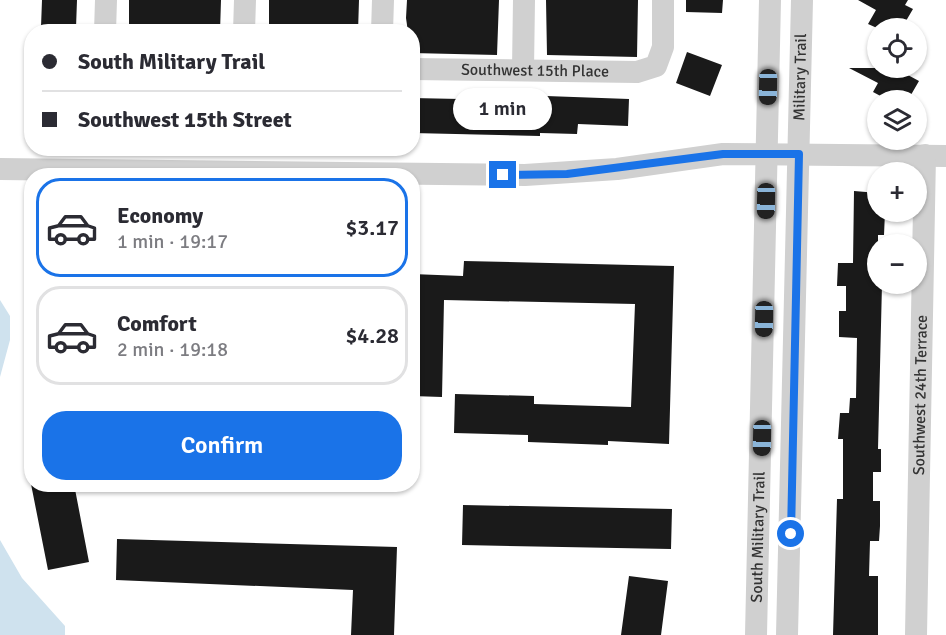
<!DOCTYPE html>
<meta charset="utf-8">
<style>
body{margin:0;font-family:Signika,sans-serif;background:#f2f2f3;color:#2b2b33;height:100vh;display:flex;flex-direction:column;font-size:22px;white-space:nowrap}
*{box-sizing:border-box;margin:0}
p{font-size:20px;color:#7c7c81}
.icon{flex:none;width:33px;height:33px;fill:none;stroke:currentColor;stroke-width:2;stroke-linecap:round;stroke-linejoin:round}
.map{position:relative;flex:1;overflow:hidden}
.panel{position:absolute;left:24px;top:168px;width:396px;height:324px;display:flex;flex-direction:column;background:#fff;border-radius:24px;box-shadow:0 2px 4px #0004}
.panel>*{flex:none}
.top-card{position:absolute;left:24px;top:24px;width:396px;height:132px;border-radius:24px;box-shadow:0 2px 4px #0004;display:grid;align-content:center;height:132px;padding:0 18px;background:#fff}
.buttons{position:absolute;left:867px;top:18px;display:grid;gap:12px}
.buttons a{display:grid;place-items:center;width:60px;height:60px;border-radius:50%;background:#fff;box-shadow:0 2px 4px #0004;font-size:30px}
.end{position:absolute;width:27px;height:27px;margin:-14px;border:8px solid #1a73e8;background:#fff;box-shadow:0 0 0 3px #fff}
.from{border-radius:50%}
.bubble{position:absolute;height:42px;border-radius:21px;background:#fff;box-shadow:0 2px 4px #0004;font-size:20px;font-weight:600;line-height:42px;text-align:center}
.car{position:absolute;width:18px;height:36px;margin:-18px -9px;border-radius:8px;box-shadow:0 0 4px 2px #0007;background:linear-gradient(#222 24%,#8ab4d8 0 40%,#222 0 76%,#8ab4d8 0 86%,#222 0)}
.top-card b{display:flex;align-items:center;gap:21px;height:57px;font-size:22px}
.top-card b+b{border-top:2px solid #e1e1e2}
.top-card i{width:15px;height:15px;background:#2b2b33}
ul{padding:10px 0 0;list-style:none}
li{display:flex;align-items:center;gap:18px;height:99px;margin:0 12px 9px;padding:0 6px;border:3px solid #e1e1e2;border-radius:24px}
li div{flex:1}
li b{display:block;font-size:22px}
li em{font-style:normal;font-weight:600}
li.current{border-color:#1a73e8}
li>.icon{width:54px;height:54px;stroke-width:1.5}
.cta{display:flex;gap:12px;margin-top:auto;padding:12px 18px}
.cta a{flex:1;height:69px;border-radius:24px;background:#1a73e8;color:#fff;font-size:24px;font-weight:600;line-height:69px;text-align:center}
.map>svg:first-child{display:block}
.water{fill:#cfe2ee}
.building{fill:#1a1a1a}
.lines{fill:none;stroke-linecap:round;stroke-linejoin:round}
.minor{stroke:#d0d0d0;stroke-width:22}
.route{stroke:#1a73e8;stroke-width:8}
.labels{text-anchor:middle;dominant-baseline:central;stroke-width:6;stroke-linejoin:round;paint-order:stroke}
.street-label{font-size:16px;fill:#333;stroke:#fff}
</style>
<div class="map">
<svg width="946" height="635" viewBox="0 0 946 635">
<rect width="100%" height="100%" fill="#fff"/>
<path class="water" d="M0,300l10,16v24l-10,37z
M0,540l22,38 43,48v9h-65z"/>
<path class="building" d="M42,0h35l-1,28 -35,-1z
M129,0h92l-1,32h-91z
M269,0h90l-1,32h-89z
M407,0h92l-2,55 -85,-2v-21h-4l-2,-14z
M546,0h92l-1,57 -90,-2z
M686,0h37l-1,13 -36,-1z
M858,0h50l-3,5 8,4 -10,17 -8,-5 -4,7h-14l-9,-4 8,-14z
M687,52l35,13 -12,31 -34,-13z
M849,68h60l-3,6 13,7 -11,19 -14,-7 -6,7 -15,-8 5,-9z
M546,96l83,3 -1,27 -50,-2 -1,10 -37,-1v3l-128,-3v-35l97,2 36,-1z
M854,191l24,2v19h7l-1,23h-6v49h4l-4,165h3v23h-8v29h7v25l-1,15h-9l-1,35h9v59h-45l4,-136h6v-60h-5l2,-26h9l1,-15h6l1,-60 -18,-1v-26h7v-25h-9l1,-23h15z
M464,261l210,5 -5,178 -61,-3v4l-80,-3v-7l-74,-2 1,-39 79,2v8l97,3 4,-103 -191,-4 -2,97 -30,-1v-122l51,2z
M31,484h43l15,78 -41,8z
M463,505l209,4 -1,40 -209,-4z
M117,539l280,8 -3,88h-43l2,-45 -237,-10z
M629,576l39,5 -7,54h-40z"/>
<g class="lines">
<g class="minor">
<path d="M105,32l1,-32"/>
<path d="M244,32l1,-32"/>
<path d="M382,32l1,-32"/>
<path id="s1" d="M412,69l225,3 19,-6 7,-19v-47"/>
<path d="M523,69l1,-69"/>
<path d="M0,169l525,6 92,-6 106,-15 223,2"/>
<path id="s2" d="M756,635l14,-635"/>
<path id="s3" d="M787,635l15,-635"/>
<path id="s4" d="M916,635l9,-480"/>
</g>
</g>
<g class="lines">
<path class="route" d="M503,175l64,-1 156,-20h76l-8,380"/>
</g>
<g class="labels">
<g class="street-label">
<text stroke="none"><textPath href="#s1" startOffset="123">Southwest 15th Place</textPath></text>
<text stroke="none"><textPath href="#s3" startOffset="558">Military Trail</textPath></text>
<text stroke="none"><textPath href="#s4" startOffset="240">Southwest 24th Terrace</textPath></text>
<text stroke="none"><textPath href="#s2" startOffset="98">South Military Trail</textPath></text>
</g>
</g>
</svg>
<div class="buttons">
<a><svg class="icon" aria-label="locate" viewBox="0 0 24 24"><circle cx="12" cy="12" r="6"/><path d="M12 2v4M12 18v4M2 12h4M18 12h4"/></svg></a>
<a><svg class="icon" aria-label="layers" viewBox="0 0 24 24"><path d="M12 4l9 5-9 5-9-5zM3 14l9 5 9-5"/></svg></a>
<a>+</a>
<a>−</a>
</div>
<i class="end from" style="left:791px;top:534px"></i>
<i class="end" style="left:503px;top:175px"></i>
<div class="bubble" style="left:453px;top:88px;width:99px">1 min</div>
<i class="car" style="left:768px;top:87px;rotate:181deg"></i>
<i class="car" style="left:766px;top:201px;rotate:181deg"></i>
<i class="car" style="left:764px;top:319px;rotate:181deg"></i>
<i class="car" style="left:762px;top:438px;rotate:181deg"></i>
<div class="top-card">
<b><i class="from"></i>South Military Trail</b>
<b><i></i>Southwest 15th Street</b>
</div>
<section class="panel">
<ul>
<li class="current"><svg class="icon" aria-label="car" viewBox="0 0 24 24"><path d="M5 17H2v-5l4-1 3-4h7l3 4 3 1v5h-3M9 17h6M6 11h13"/><circle cx="7" cy="17" r="2"/><circle cx="17" cy="17" r="2"/></svg><div><b>Economy</b><p>1 min · 19:17</p></div><em>$3.17</em></li>
<li><svg class="icon" aria-label="car" viewBox="0 0 24 24"><path d="M5 17H2v-5l4-1 3-4h7l3 4 3 1v5h-3M9 17h6M6 11h13"/><circle cx="7" cy="17" r="2"/><circle cx="17" cy="17" r="2"/></svg><div><b>Comfort</b><p>2 min · 19:18</p></div><em>$4.28</em></li>
</ul>
<div class="cta"><a>Confirm</a></div>
</section>
</div>
